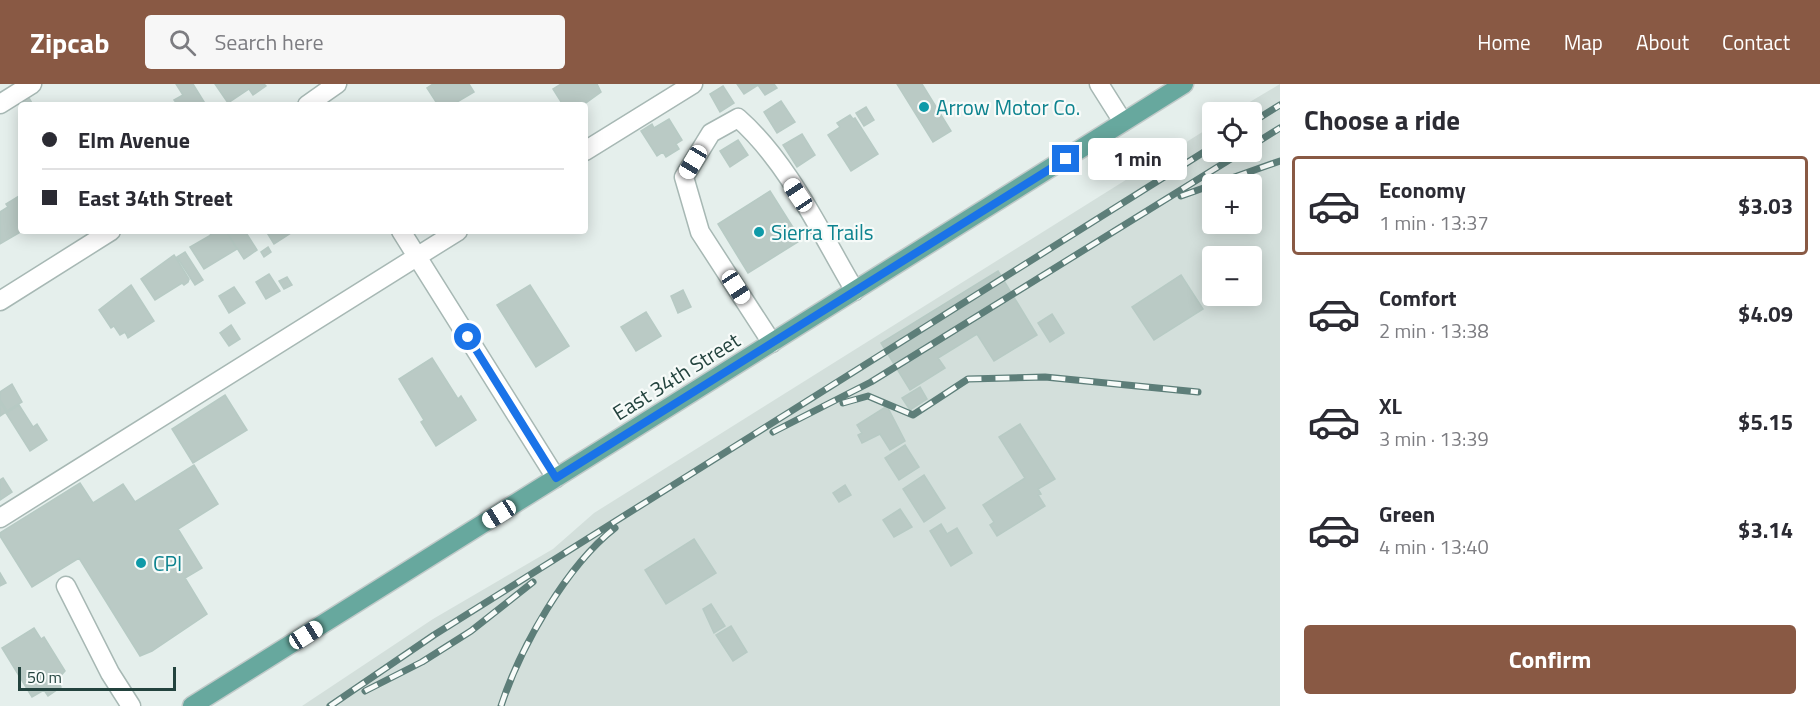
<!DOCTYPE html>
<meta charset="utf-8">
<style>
body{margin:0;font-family:"Titillium Web",sans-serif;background:#f7f7f7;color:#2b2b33;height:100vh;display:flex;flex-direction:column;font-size:22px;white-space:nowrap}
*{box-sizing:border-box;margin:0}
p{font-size:20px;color:#7c7c81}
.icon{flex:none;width:33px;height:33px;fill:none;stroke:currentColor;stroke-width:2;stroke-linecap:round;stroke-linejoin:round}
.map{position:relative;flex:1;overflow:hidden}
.details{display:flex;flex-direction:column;background:#fff;width:540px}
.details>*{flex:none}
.guide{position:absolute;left:18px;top:18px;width:570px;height:132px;border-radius:6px;box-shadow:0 3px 15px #0003;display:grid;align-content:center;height:132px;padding:0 24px;background:#fff}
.controls{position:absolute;left:1202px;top:18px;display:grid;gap:12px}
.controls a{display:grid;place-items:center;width:60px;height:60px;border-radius:6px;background:#fff;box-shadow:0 3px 15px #0003;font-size:30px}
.scale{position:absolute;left:18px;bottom:15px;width:158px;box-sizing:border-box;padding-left:6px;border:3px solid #23433e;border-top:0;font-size:16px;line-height:21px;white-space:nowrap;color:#23433e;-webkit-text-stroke:4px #f7fbf9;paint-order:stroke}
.end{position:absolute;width:27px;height:27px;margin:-14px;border:8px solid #1a73e8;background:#fff;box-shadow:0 0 0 3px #fff}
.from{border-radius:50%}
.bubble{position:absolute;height:42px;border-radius:6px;background:#fff;box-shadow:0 3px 15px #0003;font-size:20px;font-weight:700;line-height:42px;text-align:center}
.car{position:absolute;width:18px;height:36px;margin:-18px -9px;border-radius:8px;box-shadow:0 0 4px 2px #0007;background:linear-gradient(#fff 24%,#345 0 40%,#fff 0 76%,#345 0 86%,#fff 0)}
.guide b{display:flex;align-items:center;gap:21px;height:57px;font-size:22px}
.guide b+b{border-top:2px solid #e1e1e2}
.guide i{width:15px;height:15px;background:#2b2b33}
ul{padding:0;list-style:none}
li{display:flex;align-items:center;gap:18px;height:99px;margin:0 12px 9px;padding:0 12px;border:3px solid transparent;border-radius:6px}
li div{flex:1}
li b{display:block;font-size:22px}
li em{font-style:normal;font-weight:700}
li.active{border-color:#895944}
li>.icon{width:54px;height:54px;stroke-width:1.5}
h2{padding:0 24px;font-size:27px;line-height:72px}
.button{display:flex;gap:12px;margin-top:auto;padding:12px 24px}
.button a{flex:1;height:69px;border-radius:6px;background:#895944;color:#fff;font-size:24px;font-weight:700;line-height:69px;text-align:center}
header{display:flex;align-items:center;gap:36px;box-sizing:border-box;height:84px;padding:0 30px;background:#895944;color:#fff}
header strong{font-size:28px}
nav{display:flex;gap:33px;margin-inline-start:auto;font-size:21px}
.search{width:420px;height:54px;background:#f7f7f7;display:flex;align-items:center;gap:15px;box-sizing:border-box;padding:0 21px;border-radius:6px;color:#7c7c81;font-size:22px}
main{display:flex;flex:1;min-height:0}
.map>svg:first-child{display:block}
.built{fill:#d3dfdb;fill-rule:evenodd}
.building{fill:#bacac5;stroke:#b7cac4;stroke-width:1.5}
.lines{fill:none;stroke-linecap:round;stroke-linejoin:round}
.minor-casing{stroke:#a7b8b4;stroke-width:21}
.major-casing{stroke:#c1cac9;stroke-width:21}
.minor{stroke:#fff;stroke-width:18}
.major{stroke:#67a89e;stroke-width:18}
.rail-casing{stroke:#5d7e79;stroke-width:7}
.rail{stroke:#f7fbf9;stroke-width:4.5;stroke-dasharray:14;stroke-linecap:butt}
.route{stroke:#1a73e8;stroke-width:8}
.culture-dot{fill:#0f9aa8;stroke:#f7fbf9;stroke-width:2}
.labels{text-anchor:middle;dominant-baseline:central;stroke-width:4.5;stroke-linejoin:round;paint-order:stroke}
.culture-label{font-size:21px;fill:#0d838f;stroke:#f7fbf9;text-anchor:start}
.street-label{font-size:21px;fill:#23433e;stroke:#f7fbf9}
</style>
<header>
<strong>Zipcab</strong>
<div class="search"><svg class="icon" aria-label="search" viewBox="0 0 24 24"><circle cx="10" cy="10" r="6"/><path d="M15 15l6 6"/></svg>Search here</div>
<nav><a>Home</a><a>Map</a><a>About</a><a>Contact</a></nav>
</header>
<main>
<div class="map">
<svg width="1280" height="622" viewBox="0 0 1280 622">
<rect width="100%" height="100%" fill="#e5efec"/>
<path class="built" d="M1280,0v622h-978l131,-87 120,-70 41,-36 618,-387v26h39v-40h-18zM1212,100h39v40h-39zM1212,172h39v40h-39z"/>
<path class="building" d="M176,0h17l13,21h-28l-4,-5 9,-5z
M215,0h49l2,2 -13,9 -4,-6 -21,14z
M433,0h36l5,8 -22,13h-14l-11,-17z
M561,0h36l4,8 -18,13h-20l-10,-16z
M737,0h37l3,4 -12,7 -7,-10 -14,9z
M897,0h25l29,47 -18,11z
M723,2l11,17 -14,9 -10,-18z
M28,12l5,9 -12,2 -3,-5z
M781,17l14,21 -18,11 -13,-21z
M866,23l8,13 -10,6 -8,-13z
M850,31l3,4 2,-1 23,36 -27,17 -23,-36 12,-8 -3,-4z
M669,35l13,21 -6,4 3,5 -13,8 -3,-5 -6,4 -16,-25 11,-7 2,4z
M802,50l13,21 -18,12 -14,-22z
M738,56l10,15 -18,12 -10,-16z
M770,107l31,49 -53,33 -30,-49z
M19,112l3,35 -22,13v-32l8,-5 -2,-3z
M208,147h18l11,18 -33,20 -14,-22 21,-12z
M226,147h19l12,19 -13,9z
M266,147h28l-20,13z
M268,163l3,5 -7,5 -3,-5z
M185,168l18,28 -8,5 -18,-28z
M174,171l15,24 -1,3 -4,3 -2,-2 -27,17 -14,-21z
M998,187l39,64 -43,26 -17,-27 -39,24 7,10 -35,22 -29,-47z
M269,190l11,17 -14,8 -10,-17z
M1181,191l22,34 -49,31 -22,-33z
M287,193l5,8 -8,4 -5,-8z
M131,201l23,36 -26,17 -3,-6 -5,3 -6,-9 -3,2 -12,-18z
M530,201l39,61 -33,21 -39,-62z
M234,203l11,16 -16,10 -10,-17z
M683,206l8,17 -13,6 -7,-17z
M646,228l15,24 -25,15 -15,-24z
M1052,230l12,19 -14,9 -12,-19z
M231,241l9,14 -11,7 -9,-13z
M432,274l26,41 3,-3 15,24 -40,26 -15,-24 3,-2 -25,-41z
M12,300l10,18 -15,9 -7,-11v-8z
M920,303l7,12 -17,11 -8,-12z
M225,311l22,35 -54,33 -21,-34z
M0,318l6,10 -6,4z
M19,321l14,22 4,-3 10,16 -17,11 -24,-38z
M887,322l18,35 -15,9 -10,-16 -18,9 -4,-8 4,-2 -5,-8z
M1020,340l35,55 -17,10 3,5 -3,1 7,11 -48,30 -7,-11 4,-3 -11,-17 42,-27 -26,-41z
M905,361l14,22 -20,13 -14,-22z
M194,381l24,39 -40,25 24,39 -17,10 22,36 -55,37 -12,5 -61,-98 -47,29 -32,-51v-3l80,-50 13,20 30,-19 12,18z
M924,391l21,33 -21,14 -21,-33z
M3,394l9,14 -12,8v-20z
M845,401l6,10 -12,7 -6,-9z
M900,425l12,18 -18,10 -11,-17z
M941,440l6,10 10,-6 15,25 -21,13 -21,-35z
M694,455l22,34 -50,31 -21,-34z
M0,489l6,10 -6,3z
M711,520l14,22 -11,7 -11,-24z
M731,542l16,26 -14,9 -17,-26z
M34,544l7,11 3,-2 21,34 -8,9 4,7 -13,9 -4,-6 -12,7 -30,-49z"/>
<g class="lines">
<g class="minor-casing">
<path id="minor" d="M1099,0l24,38
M0,20l32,-20
M307,21l30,-21
M585,67l108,-67
M401,147l155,247
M0,217l111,-70
M772,259l-72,-111 -16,-55 27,-44 27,-15c51,45 82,114 117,173
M0,434l458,-287
M66,502l44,87 21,33"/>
</g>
<g class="major-casing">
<path id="major" d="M192,622l992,-622"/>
</g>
<use href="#minor" class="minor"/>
<use href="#major" class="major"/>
<g class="rail-casing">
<path id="rail" d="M1251,39l29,-18
M1251,62l29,-18
M1181,112l99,-35
M843,319l25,-7 45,19 55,-36 77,-2 153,15
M773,348l98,-50 371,-230
M365,607l57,-29 49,-31 62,-49
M330,622l104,-71 778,-488
M501,622c19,-58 65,-140 114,-178"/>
</g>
<use href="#rail" class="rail"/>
</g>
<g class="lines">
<path class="route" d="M468,253l88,141 510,-319"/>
</g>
<g class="culture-dot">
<circle cx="924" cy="23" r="6"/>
<circle cx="759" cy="148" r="6"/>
<circle cx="141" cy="479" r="6"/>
</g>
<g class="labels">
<g class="culture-label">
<text x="936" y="23">Arrow Motor Co.</text>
<text x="771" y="148">Sierra Trails</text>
<text x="153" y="479">CPI</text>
</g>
<g class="street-label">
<text transform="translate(676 292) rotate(-32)">East 34th Street</text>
</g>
</g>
</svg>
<div class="controls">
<a><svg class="icon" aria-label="locate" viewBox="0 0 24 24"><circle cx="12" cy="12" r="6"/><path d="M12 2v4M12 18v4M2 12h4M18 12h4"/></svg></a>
<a>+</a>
<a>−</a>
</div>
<div class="scale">50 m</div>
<i class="end from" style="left:468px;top:253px"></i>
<i class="end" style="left:1066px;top:75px"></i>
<div class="bubble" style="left:1088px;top:54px;width:99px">1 min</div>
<i class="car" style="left:693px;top:78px;rotate:211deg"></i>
<i class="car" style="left:798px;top:111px;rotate:326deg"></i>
<i class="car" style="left:736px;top:203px;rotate:147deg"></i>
<i class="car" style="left:499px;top:430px;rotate:238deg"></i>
<i class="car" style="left:306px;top:551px;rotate:58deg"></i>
<div class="guide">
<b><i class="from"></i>Elm Avenue</b>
<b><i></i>East 34th Street</b>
</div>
</div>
<section class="details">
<h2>Choose a ride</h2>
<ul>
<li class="active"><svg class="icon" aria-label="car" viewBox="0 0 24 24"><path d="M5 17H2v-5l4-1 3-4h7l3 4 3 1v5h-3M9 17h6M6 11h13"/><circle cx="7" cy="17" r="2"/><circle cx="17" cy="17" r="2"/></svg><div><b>Economy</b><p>1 min · 13:37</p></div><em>$3.03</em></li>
<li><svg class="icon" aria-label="car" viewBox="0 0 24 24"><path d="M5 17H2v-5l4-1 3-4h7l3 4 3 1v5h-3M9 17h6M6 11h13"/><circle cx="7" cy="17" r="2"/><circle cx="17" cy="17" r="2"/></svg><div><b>Comfort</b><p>2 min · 13:38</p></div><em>$4.09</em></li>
<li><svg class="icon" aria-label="car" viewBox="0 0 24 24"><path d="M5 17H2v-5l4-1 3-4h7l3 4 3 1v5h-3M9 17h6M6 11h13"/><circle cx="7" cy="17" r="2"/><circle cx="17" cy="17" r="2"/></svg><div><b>XL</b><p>3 min · 13:39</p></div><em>$5.15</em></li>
<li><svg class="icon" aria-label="car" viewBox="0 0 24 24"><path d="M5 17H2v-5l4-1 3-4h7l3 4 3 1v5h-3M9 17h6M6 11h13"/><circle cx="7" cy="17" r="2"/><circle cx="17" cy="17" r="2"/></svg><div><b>Green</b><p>4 min · 13:40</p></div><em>$3.14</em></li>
</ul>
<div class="button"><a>Confirm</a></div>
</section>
</main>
